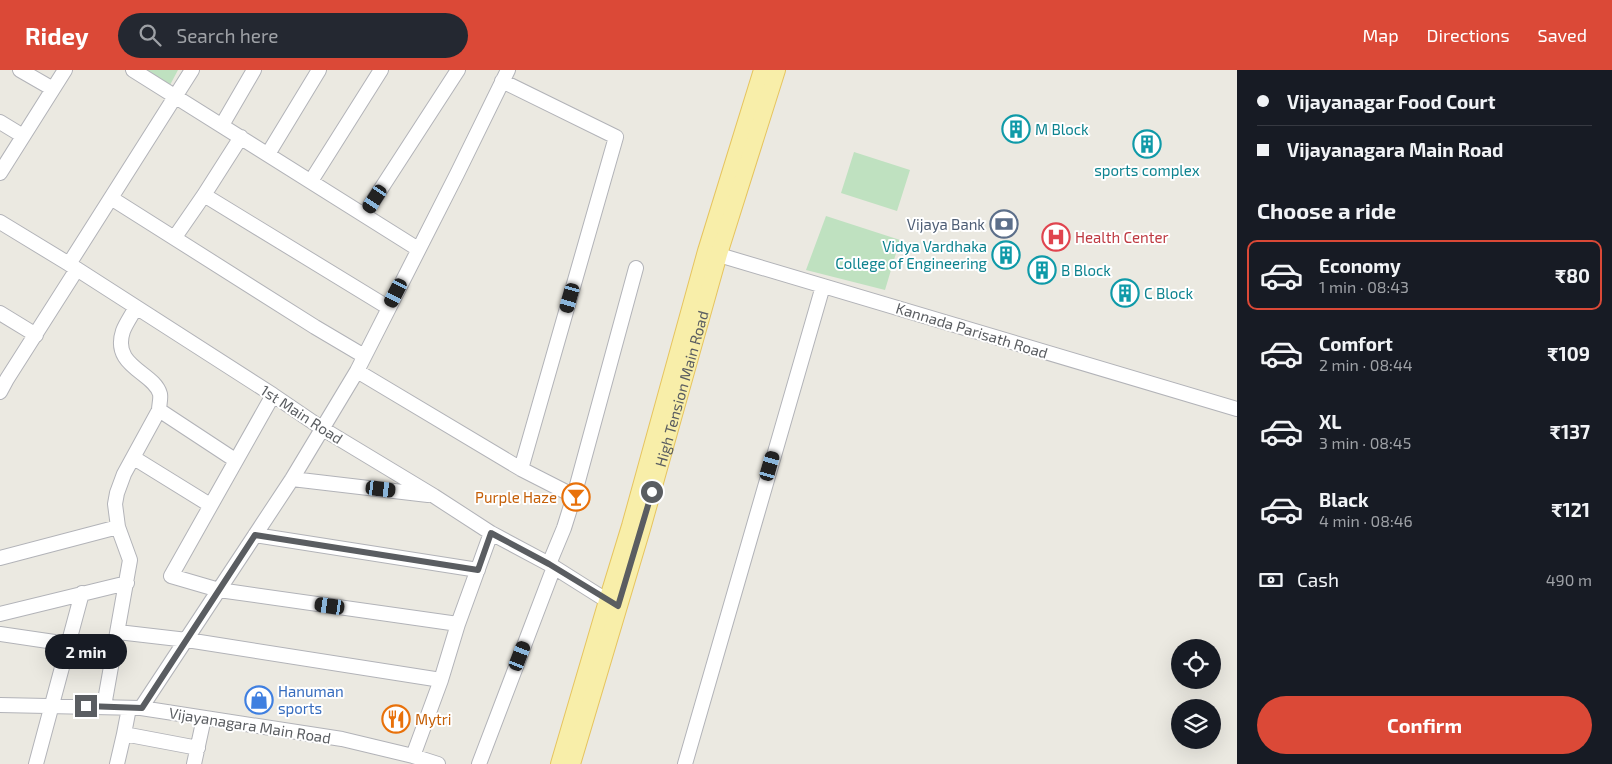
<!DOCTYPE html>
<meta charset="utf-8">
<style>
body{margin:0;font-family:"Exo 2",sans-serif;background:#242831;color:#f1f3f6;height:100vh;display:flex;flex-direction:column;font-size:19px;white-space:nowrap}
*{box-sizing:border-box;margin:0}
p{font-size:16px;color:#9ea1a6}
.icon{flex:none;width:28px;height:28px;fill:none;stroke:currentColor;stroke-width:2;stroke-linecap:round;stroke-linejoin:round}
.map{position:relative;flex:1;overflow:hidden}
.side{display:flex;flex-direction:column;background:#171b24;width:375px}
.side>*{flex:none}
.banner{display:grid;align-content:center;height:110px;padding:0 20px;background:#171b24}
.controls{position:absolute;left:1171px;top:569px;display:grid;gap:10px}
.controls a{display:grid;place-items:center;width:50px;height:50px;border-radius:50%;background:#171b24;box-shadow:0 5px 20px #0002;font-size:25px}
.end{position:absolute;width:22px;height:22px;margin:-11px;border:6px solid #5a5d61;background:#fff;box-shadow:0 0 0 2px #fff}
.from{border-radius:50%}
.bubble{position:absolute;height:35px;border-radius:18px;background:#171b24;box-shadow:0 5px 20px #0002;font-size:16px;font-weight:700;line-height:35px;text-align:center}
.car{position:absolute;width:15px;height:30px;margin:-15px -8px;border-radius:6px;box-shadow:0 0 4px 1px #0007;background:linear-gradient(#222 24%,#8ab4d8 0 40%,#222 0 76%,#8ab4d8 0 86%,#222 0)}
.banner b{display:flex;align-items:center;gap:18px;height:48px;font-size:19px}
.banner b+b{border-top:1px solid #363941}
.banner i{width:12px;height:12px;background:#f1f3f6}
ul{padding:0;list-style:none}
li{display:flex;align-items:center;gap:15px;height:70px;margin:0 10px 8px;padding:0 10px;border:2px solid transparent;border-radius:10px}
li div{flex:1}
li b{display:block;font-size:19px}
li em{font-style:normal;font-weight:700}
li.on{border-color:#db4937}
li>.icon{width:45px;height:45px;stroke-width:1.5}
h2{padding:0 20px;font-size:22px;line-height:60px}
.pay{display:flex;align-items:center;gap:12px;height:55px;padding:0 20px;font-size:19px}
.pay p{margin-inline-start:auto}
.cta{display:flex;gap:10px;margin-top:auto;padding:10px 20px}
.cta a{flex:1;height:58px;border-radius:30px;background:#db4937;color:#fff;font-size:20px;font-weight:700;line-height:58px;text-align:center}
header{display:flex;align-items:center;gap:30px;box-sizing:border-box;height:70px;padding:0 25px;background:#db4937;color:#fff}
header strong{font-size:24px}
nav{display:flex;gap:28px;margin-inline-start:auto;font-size:18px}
.search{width:350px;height:45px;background:#242831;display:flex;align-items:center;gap:12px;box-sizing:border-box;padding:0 18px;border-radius:28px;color:#9ea1a6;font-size:19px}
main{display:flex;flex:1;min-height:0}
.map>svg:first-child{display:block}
.green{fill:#bfe1c0}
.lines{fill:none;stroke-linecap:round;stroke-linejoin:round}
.minor-casing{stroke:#b2b3b8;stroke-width:16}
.major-casing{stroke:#e6c45f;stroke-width:18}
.minor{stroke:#fff;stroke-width:14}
.major{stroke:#f8eea9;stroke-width:16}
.route{stroke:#5a5d61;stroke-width:6}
.labels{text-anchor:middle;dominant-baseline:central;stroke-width:4;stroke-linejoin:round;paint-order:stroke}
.culture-label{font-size:15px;fill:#0d838f;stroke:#fff;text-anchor:start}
.service-label{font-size:15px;fill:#4e5e75;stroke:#fff;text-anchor:end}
.health-label{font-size:15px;fill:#be3a42;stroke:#fff;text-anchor:start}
.street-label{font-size:15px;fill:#5a5d61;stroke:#fff}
.food-label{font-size:15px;fill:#c56008;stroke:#fff;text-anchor:end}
.shop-label{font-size:15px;fill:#366cbe;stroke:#fff;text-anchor:start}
</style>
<header>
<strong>Ridey</strong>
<div class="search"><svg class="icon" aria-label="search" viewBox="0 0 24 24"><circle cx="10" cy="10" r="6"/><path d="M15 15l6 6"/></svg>Search here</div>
<nav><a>Map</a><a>Directions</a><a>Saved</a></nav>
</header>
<main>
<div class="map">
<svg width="1237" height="694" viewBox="0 0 1237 694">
<rect width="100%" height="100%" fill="#ebe9e1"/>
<path class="green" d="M147,0h31l-8,15z
M854,82l56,18 -13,41 -56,-18z
M826,146l74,24 -15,50 -79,-20z"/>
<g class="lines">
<g class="minor-casing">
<path id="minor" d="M20,0l33,19
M133,0l285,179
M502,11l114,56 -95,332
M0,52l23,14
M222,55l32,-55
M268,84l51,-84
M0,103l65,-103
M311,111l70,-111
M204,125l185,113
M111,128l204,129 49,29
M364,145l94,-145
M0,152l69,42 204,131 50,34 111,67 57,37 58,31 65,41
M175,167l29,-42 37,-58
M709,182l528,157
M69,194l123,-194
M0,243l36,22
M357,301l164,98 53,27
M0,322l7,-13 70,-110
M273,325l-102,181 48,14 239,34
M159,340l76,50
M134,388l76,47
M292,409l136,16
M255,465l223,35
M0,488l118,-31
M549,494l15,-36 10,-32 62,-228
M0,544l127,-31
M118,562l69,8 254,40
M0,564l68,10
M0,635l141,3 201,31 71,17 25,8
M104,636l26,-146 -12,-33 -3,-23 2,-11 7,-19 35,-64c0,-5 2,-11 1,-16 -6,-22 -49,-27 -37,-63 3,-8 9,-16 13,-24
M141,638l151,-229 65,-108 100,-197 51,-104
M124,664l74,14
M413,686l28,-76 17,-56 33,-91
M36,694l46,-171
M117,694l7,-30 5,-26
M194,694l10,-46
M479,694l75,-197
M685,694l138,-478"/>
</g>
<g class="major-casing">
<g id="major">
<path d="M559,694l48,-163 23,-75 76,-275 56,-181"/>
<path id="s1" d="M572,694l70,-235 77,-275 58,-184"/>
</g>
</g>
<use href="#minor" class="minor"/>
<use href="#major" class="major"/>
</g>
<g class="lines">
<path class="route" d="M86,636l56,2 113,-173 223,35 13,-37 58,31 69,42 34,-114"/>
</g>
<defs>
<g id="building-ring" transform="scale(1.4375)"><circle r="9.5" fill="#fff" stroke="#0f9aa8" stroke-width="1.5"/><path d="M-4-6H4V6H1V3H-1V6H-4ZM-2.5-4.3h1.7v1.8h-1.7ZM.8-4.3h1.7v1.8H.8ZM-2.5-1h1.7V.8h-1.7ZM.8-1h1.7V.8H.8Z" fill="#0f9aa8"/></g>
<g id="bank-ring" transform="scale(1.4375)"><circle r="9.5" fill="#fff" stroke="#5c6f8a" stroke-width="1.5"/><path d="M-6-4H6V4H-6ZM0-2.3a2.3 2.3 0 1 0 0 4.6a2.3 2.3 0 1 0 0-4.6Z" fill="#5c6f8a"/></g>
<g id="hospital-ring" transform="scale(1.4375)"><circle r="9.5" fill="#fff" stroke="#e0444e" stroke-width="1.5"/><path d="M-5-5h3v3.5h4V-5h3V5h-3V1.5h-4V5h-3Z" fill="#e0444e"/></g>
<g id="bar-ring" transform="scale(1.4375)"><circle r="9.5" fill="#fff" stroke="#e8710a" stroke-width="1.5"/><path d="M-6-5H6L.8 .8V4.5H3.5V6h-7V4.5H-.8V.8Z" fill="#e8710a"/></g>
<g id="shop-ring" transform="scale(1.4375)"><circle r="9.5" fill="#fff" stroke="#3f7fe0" stroke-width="1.5"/><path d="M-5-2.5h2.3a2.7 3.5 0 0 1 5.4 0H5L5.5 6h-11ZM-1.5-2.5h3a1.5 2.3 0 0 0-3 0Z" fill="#3f7fe0"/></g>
<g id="restaurant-ring" transform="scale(1.4375)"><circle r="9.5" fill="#fff" stroke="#e8710a" stroke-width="1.5"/><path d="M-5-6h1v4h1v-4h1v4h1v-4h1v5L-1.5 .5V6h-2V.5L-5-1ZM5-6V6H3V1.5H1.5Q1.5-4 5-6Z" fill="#e8710a"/></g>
</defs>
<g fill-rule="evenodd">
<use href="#building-ring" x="1016" y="59"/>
<use href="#building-ring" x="1147" y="74"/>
<use href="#bank-ring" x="1004" y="154"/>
<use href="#hospital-ring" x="1056" y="167"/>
<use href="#building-ring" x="1006" y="185"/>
<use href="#building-ring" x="1042" y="200"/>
<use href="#building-ring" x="1125" y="223"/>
<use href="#bar-ring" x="576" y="427"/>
<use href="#shop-ring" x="259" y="630"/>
<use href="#restaurant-ring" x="396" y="649"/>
</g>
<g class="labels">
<g class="culture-label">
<text x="1035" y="59">M Block</text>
<text x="1147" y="100" text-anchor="middle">sports complex</text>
<text x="987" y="176" text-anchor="end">Vidya Vardhaka<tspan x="987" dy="17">College of Engineering</tspan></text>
<text x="1061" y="200">B Block</text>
<text x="1144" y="223">C Block</text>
</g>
<g class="service-label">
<text x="985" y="154">Vijaya Bank</text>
</g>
<g class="health-label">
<text x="1075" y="167">Health Center</text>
</g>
<g class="street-label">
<text transform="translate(972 260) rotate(17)">Kannada Parisath Road</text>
<text stroke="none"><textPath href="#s1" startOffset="391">High Tension Main Road</textPath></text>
<text transform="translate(302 344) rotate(33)">1st Main Road</text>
<text transform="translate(250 655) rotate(9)">Vijayanagara Main Road</text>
</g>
<g class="food-label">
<text x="557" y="427">Purple Haze</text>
<text x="415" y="649" text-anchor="start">Mytri</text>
</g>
<g class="shop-label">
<text x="278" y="621">Hanuman<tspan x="278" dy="17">sports</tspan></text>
</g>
</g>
</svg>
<div class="controls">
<a><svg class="icon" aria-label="locate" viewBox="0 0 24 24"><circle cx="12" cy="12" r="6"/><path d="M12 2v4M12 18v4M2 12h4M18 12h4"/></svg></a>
<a><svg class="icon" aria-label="layers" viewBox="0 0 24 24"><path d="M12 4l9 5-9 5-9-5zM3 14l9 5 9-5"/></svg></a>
</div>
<i class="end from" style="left:652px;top:422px"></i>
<i class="end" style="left:86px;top:636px"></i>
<div class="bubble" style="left:45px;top:564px;width:82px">2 min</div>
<i class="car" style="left:375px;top:129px;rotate:213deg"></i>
<i class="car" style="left:396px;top:223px;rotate:207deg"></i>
<i class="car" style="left:570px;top:228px;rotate:196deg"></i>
<i class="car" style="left:770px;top:396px;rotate:16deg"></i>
<i class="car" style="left:381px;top:419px;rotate:97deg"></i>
<i class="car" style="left:330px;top:536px;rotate:278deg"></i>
<i class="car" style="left:520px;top:586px;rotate:21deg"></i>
</div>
<section class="side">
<div class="banner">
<b><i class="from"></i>Vijayanagar Food Court</b>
<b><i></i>Vijayanagara Main Road</b>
</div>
<h2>Choose a ride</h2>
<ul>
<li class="on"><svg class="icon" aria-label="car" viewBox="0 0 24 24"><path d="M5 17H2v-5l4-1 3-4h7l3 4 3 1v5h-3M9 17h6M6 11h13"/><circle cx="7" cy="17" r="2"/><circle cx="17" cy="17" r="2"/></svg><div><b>Economy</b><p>1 min · 08:43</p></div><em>₹80</em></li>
<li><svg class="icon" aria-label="car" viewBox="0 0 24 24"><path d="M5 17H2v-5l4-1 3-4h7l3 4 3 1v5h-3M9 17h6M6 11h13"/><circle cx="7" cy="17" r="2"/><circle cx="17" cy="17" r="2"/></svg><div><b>Comfort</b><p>2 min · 08:44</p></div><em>₹109</em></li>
<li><svg class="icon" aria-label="car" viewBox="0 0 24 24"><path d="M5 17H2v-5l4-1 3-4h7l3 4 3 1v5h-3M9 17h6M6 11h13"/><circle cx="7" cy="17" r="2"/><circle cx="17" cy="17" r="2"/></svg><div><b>XL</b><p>3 min · 08:45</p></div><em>₹137</em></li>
<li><svg class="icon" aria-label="car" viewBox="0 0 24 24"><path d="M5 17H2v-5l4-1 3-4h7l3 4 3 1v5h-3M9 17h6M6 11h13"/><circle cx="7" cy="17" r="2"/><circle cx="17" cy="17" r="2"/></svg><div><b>Black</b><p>4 min · 08:46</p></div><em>₹121</em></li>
</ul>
<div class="pay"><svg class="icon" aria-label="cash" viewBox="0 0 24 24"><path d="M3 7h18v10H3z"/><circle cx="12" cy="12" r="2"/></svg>Cash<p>490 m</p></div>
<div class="cta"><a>Confirm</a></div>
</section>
</main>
